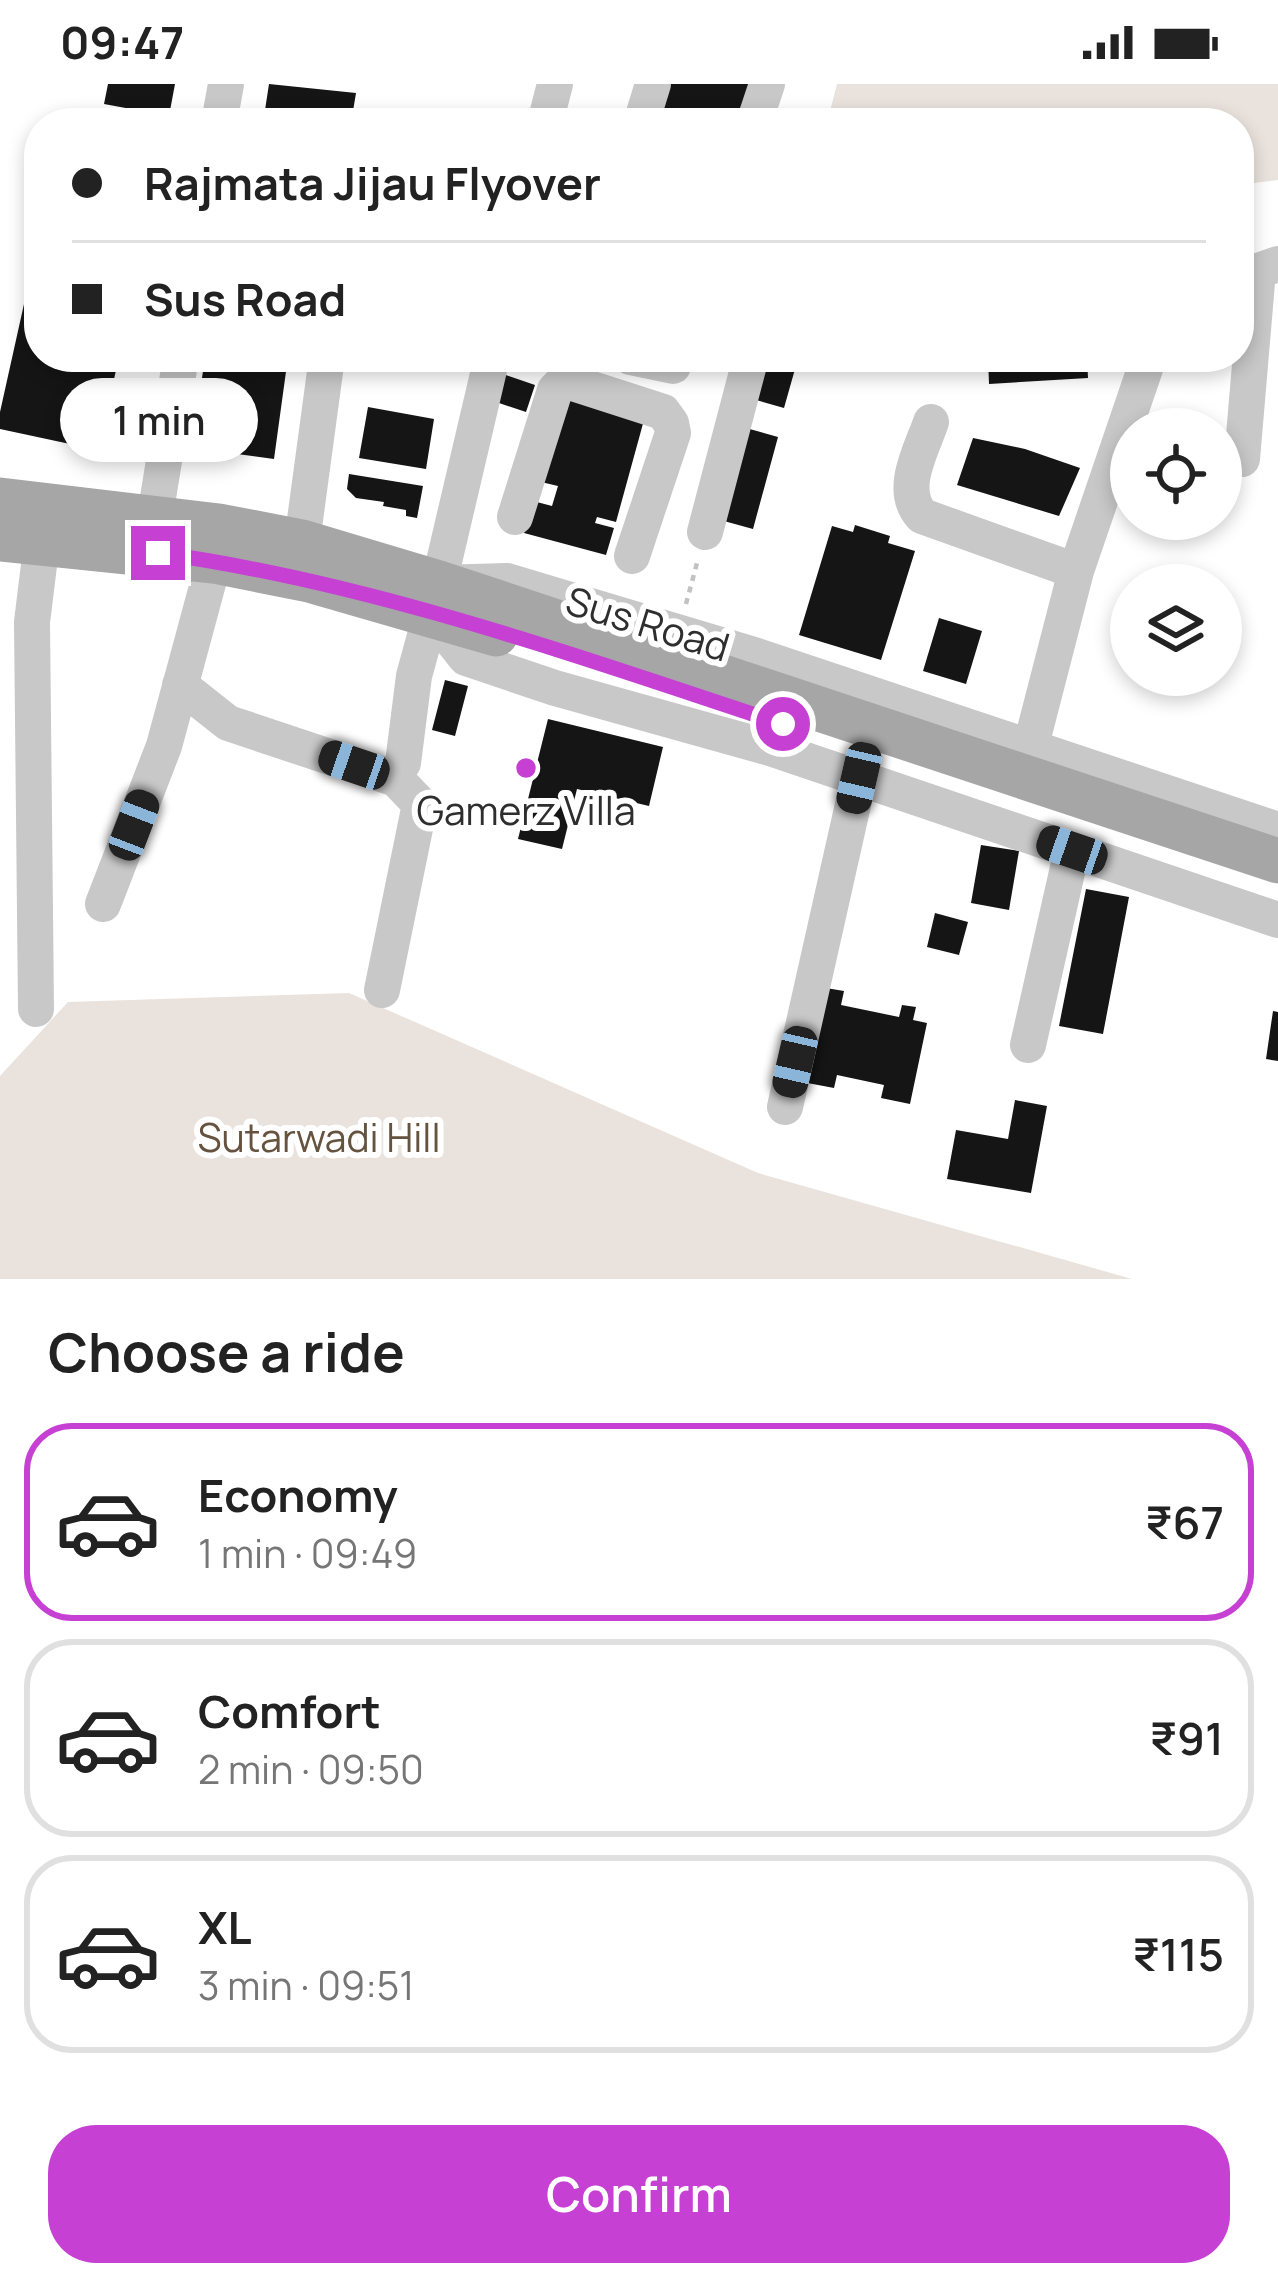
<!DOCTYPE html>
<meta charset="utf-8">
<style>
body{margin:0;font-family:Manrope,sans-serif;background:#f2f2f2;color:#222;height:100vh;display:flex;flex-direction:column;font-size:45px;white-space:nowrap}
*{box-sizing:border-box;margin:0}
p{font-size:39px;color:#767676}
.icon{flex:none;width:66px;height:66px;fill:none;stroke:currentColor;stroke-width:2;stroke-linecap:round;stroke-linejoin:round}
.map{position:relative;height:1195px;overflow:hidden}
.side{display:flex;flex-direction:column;background:#fff;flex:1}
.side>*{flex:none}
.top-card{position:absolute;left:24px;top:24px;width:1230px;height:264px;border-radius:48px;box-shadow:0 6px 18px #0003;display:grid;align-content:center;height:264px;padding:0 48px;background:#fff}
.tools{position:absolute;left:1110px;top:324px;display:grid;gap:24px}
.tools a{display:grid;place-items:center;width:132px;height:132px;border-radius:50%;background:#fff;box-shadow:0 6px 18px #0003;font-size:60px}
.end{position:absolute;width:54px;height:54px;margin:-27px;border:15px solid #c640d4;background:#fff;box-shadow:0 0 0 6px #fff}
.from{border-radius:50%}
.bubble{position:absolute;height:84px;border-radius:42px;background:#fff;box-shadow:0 6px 18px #0003;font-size:39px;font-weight:600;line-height:84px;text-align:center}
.car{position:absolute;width:36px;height:72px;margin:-36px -18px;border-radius:15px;box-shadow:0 0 9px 3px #0007;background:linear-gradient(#222 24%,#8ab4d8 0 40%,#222 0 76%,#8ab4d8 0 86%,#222 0)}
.top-card b{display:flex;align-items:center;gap:42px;height:114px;font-size:45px}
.top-card b+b{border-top:3px solid #e0e0e0}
.top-card i{width:30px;height:30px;background:#222}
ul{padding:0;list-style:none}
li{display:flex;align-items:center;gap:36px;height:198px;margin:0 24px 18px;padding:0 24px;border:6px solid #e0e0e0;border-radius:48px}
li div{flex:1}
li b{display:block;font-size:45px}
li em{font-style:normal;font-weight:600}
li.selected{border-color:#c640d4}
li>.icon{width:108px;height:108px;stroke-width:1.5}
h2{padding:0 48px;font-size:54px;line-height:144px}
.button{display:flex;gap:24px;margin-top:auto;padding:24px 48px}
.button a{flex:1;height:138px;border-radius:48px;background:#c640d4;color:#fff;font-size:48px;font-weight:600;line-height:138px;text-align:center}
.status{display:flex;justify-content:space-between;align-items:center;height:84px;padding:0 60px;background:#fff;direction:ltr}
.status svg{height:33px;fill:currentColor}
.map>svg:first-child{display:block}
.green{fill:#eae2dc}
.building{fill:#151515}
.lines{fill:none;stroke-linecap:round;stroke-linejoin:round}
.path{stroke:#c2c2c2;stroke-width:4.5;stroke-dasharray:6 6;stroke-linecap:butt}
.minor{stroke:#c8c8c8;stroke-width:36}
.major{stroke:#a6a6a6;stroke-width:45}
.route{stroke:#c640d4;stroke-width:15}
.poi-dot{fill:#c640d4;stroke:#fff;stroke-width:4.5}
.labels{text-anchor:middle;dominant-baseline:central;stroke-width:12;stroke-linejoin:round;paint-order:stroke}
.street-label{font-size:39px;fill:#2e2e2e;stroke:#fff}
.poi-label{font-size:39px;fill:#2e2e2e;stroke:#fff}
.park-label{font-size:39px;fill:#65533f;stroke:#fff}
</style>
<div class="status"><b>09:47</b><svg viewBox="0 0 49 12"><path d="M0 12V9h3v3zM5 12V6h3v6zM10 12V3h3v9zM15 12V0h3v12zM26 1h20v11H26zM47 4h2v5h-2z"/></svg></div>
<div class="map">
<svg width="1278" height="1195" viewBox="0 0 1278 1195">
<rect width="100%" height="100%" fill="#fff"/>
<path class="green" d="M837,0h441v96l-39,5v-62h-412z
M349,909l409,180 374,106h-1132v-203l68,-74z"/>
<path class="building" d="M108,0h67l-6,32 -65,-12z
M269,0l87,9 -5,30h-88z
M669,0h84l-13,39h-84z
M34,175l5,1v97h80l-21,93 -98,-21v-17z
M205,273h83l-14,102 -82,-11z
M754,273h25l18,5 -13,46 -42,-12z
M988,273h99l1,21 -99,6z
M1176,273h38l-4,12z
M503,290l32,11 -9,27 -33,-11z
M564,314l80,22 -28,102 -19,-5 -2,6 19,5 -8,27 -82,-22 9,-32 19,5 6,-20 -17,-4z
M368,323l66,12 -8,50 -67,-11z
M739,342l39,11 -25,92 -40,-11z
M973,354l52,11 55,19 -21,48 -102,-31z
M349,390l74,12 -6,32 -11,-2v-6l-23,-4 1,-4 -28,-4 -9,-9z
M855,441l35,11 -2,7 27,8 -34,109 -82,-25 33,-109 21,6z
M939,534l43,13 -16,53 -43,-13z
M445,596l23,6 -13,50 -23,-6z
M548,635l115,28 -14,59 -72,-17 -15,60 -44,-10z
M981,761l38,6 -10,59 -38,-7z
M1086,805l43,8 -26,137 -44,-8z
M935,829l33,9 -9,33 -32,-8z
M826,904l18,3 -3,14 58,12 3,-12 14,2 -3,13 14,3 -17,81 -29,-6 3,-13 -47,-10 -3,13 -37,-7z
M1273,927l5,1v49l-12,-2z
M1015,1016l32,6 -16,87 -84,-14 9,-49 52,9z"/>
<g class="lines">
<path class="path" d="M686,520l11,-41"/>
<path class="minor" d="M219,39l7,-39
M545,39l10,-39
M641,39l12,-39
M754,39l13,-39
M492,273l-53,226 68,-2 247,74 524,175
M630,273l43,9 3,-9
M931,338c-10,29 -33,68 -9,94l154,55
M1242,375l16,-188 20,-7
M155,432l26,-159
M515,433l40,-127 7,-7h11l90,29 8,11 2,10 -41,123
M705,448l46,-175
M302,458l25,-185
M431,530l35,44 89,30 215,60 508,172
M180,601l48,38 168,56 24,25 -38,186
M1030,665l46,-178 73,-214
M403,679l11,-87 17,-62
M103,820l61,-158 50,-185
M36,925l-4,-387 10,-81
M1028,961l44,-195
M785,1023l74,-329"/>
<path class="major" d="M0,416l219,26 83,16 137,41 839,278
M0,455l214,22 95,19 187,54"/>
</g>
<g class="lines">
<path class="route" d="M158,469c213,29 421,104 625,171"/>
</g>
<circle class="poi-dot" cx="526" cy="684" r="12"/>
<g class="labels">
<g class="street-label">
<text transform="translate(648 539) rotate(17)">Sus Road</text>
</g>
<g class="poi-label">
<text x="526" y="726">Gamerz Villa</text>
</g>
<g class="park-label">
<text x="319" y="1053">Sutarwadi Hill</text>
</g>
</g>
</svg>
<div class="tools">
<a><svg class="icon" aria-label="locate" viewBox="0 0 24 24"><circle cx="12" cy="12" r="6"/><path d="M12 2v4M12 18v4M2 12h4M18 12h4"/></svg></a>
<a><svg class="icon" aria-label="layers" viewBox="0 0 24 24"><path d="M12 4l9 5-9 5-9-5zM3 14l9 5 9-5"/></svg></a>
</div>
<i class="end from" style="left:783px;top:640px"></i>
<i class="end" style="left:158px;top:469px"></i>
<div class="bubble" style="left:60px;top:294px;width:198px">1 min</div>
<i class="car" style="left:354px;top:681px;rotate:289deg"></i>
<i class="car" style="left:859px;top:694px;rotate:193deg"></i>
<i class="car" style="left:134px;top:741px;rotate:21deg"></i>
<i class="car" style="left:1072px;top:766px;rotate:289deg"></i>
<i class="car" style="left:795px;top:978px;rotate:193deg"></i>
<div class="top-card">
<b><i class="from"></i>Rajmata Jijau Flyover</b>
<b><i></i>Sus Road</b>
</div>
</div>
<section class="side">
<h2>Choose a ride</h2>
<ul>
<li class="selected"><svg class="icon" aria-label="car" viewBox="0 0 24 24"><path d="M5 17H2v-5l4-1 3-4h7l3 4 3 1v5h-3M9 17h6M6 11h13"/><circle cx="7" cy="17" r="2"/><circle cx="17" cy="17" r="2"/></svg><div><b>Economy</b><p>1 min · 09:49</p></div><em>₹67</em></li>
<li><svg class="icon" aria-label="car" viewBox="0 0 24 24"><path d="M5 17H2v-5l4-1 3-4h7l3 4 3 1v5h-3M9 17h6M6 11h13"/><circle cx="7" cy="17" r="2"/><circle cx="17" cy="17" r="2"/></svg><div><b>Comfort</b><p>2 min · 09:50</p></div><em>₹91</em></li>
<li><svg class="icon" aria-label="car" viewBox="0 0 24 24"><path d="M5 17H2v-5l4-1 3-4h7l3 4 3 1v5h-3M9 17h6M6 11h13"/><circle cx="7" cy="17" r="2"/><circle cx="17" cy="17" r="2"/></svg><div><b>XL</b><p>3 min · 09:51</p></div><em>₹115</em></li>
</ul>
<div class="button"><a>Confirm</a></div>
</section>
